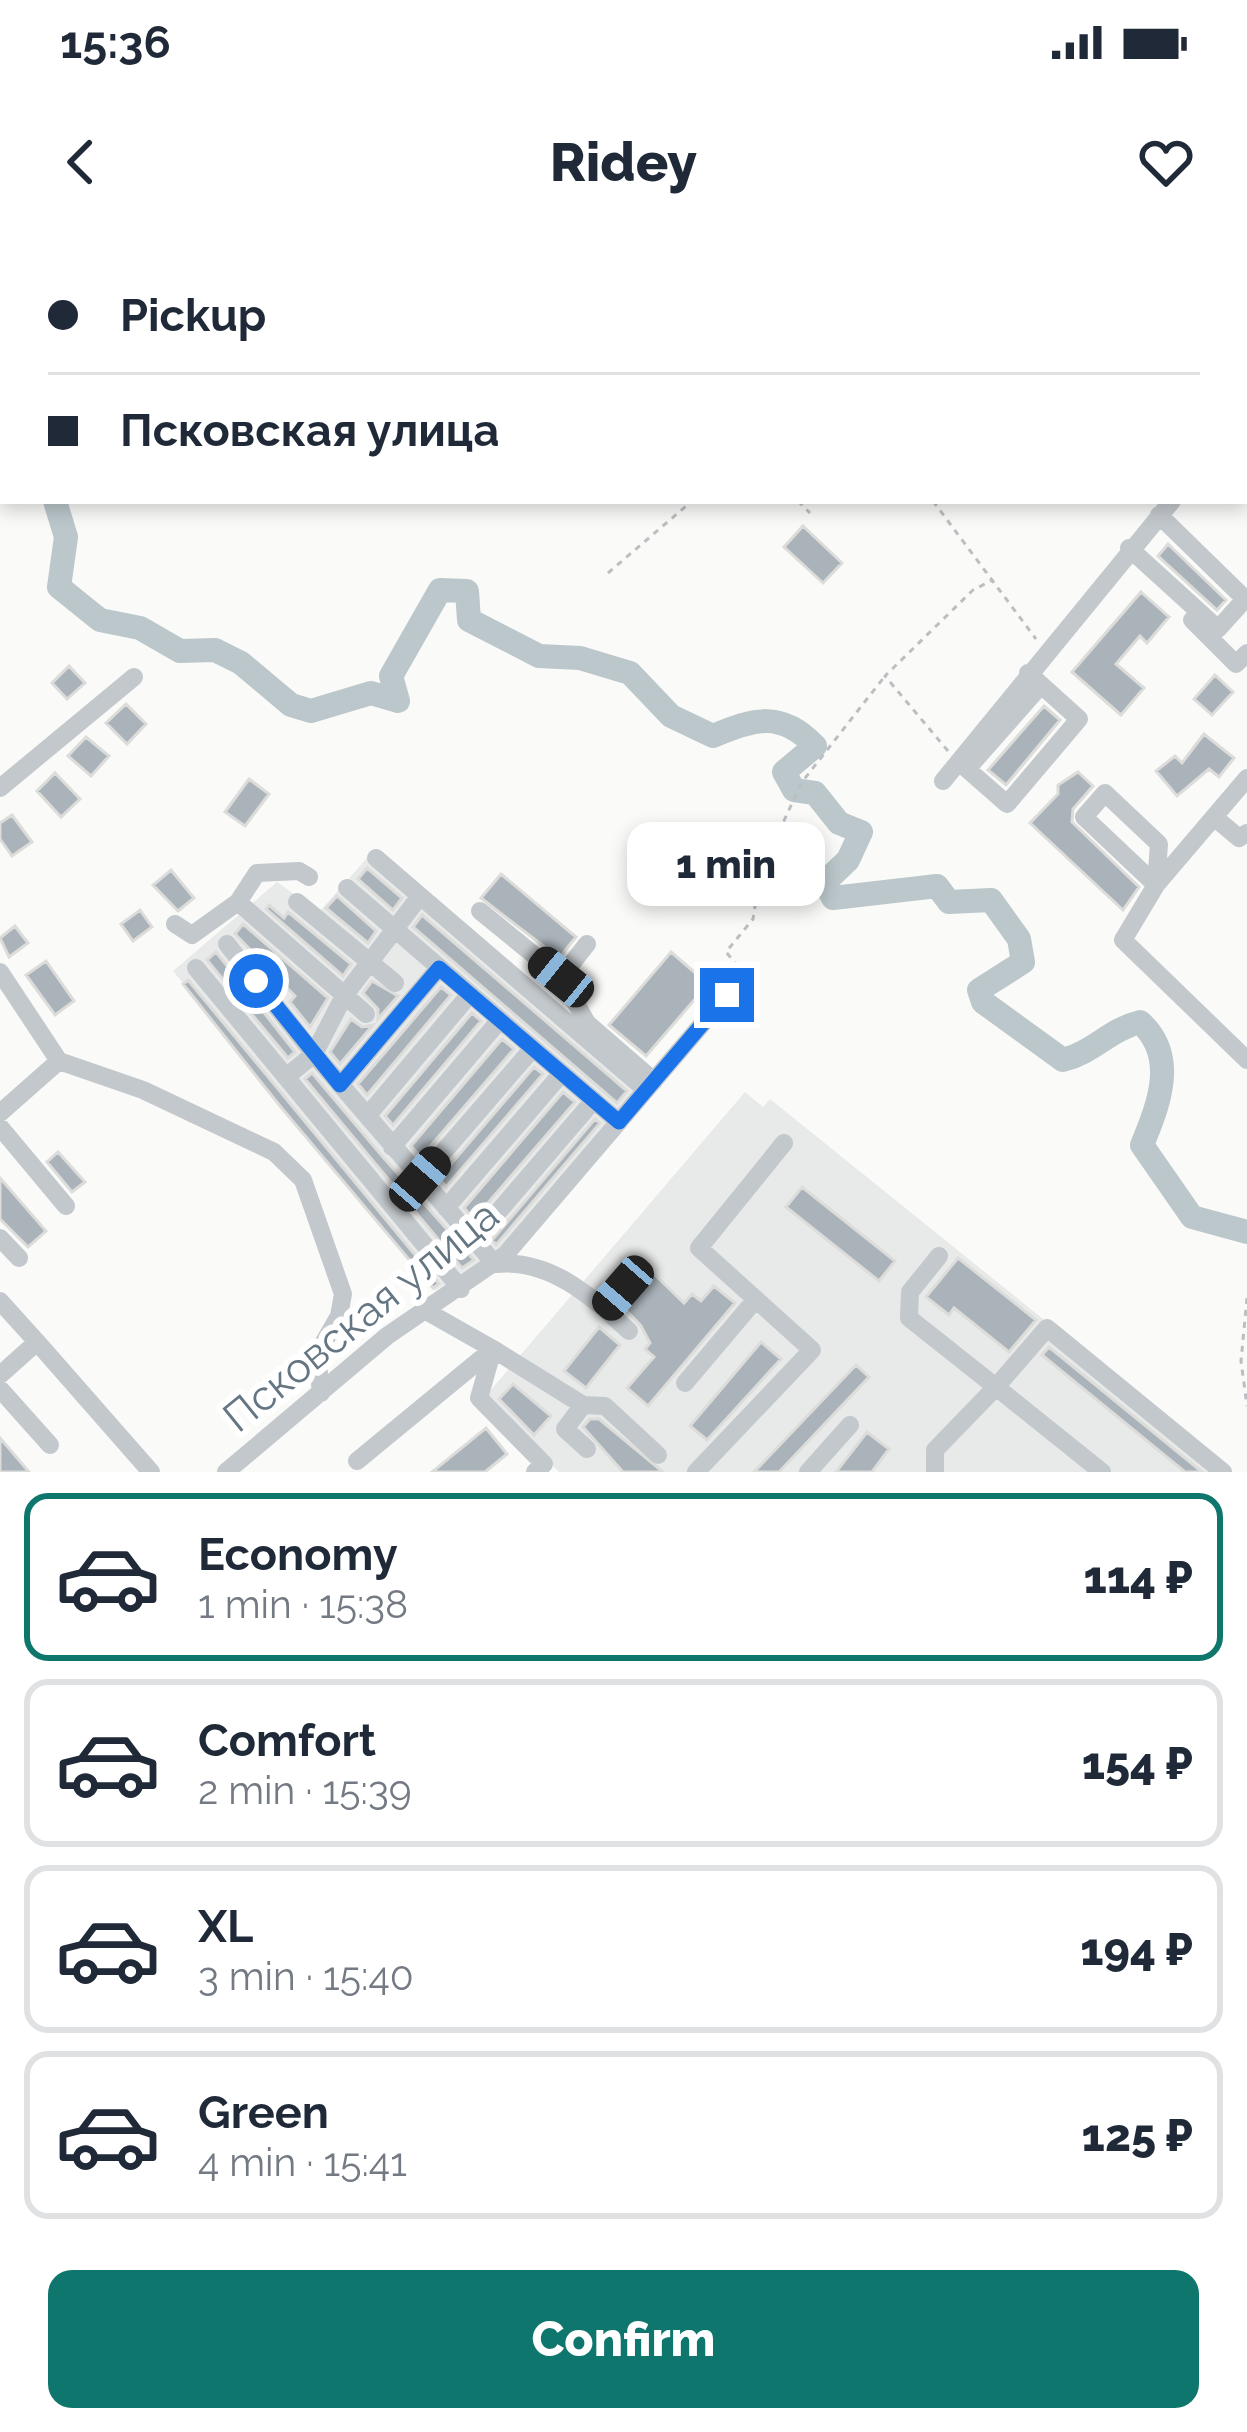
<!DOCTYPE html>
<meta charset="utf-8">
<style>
body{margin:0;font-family:Raleway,sans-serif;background:#f6f6f7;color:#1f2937;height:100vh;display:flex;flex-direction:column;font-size:45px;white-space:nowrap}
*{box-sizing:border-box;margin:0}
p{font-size:39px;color:#747a83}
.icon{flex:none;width:66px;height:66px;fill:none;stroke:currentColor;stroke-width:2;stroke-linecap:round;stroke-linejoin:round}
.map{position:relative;height:1232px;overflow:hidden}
.side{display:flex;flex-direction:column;background:#fff;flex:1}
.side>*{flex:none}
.hud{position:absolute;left:0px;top:0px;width:1248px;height:264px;box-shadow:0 6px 18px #0003;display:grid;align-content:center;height:264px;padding:0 48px;background:#fff}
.end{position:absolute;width:54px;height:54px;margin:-27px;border:15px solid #1a73e8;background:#fff;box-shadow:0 0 0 6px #fff}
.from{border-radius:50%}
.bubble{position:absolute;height:84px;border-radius:24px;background:#fff;box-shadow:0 6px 18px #0003;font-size:39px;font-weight:800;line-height:84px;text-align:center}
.car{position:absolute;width:36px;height:72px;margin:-36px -18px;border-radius:15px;box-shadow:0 0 9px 3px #0007;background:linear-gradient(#222 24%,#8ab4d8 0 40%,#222 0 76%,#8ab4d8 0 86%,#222 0)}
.hud b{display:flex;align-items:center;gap:42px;height:114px;font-size:45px}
.hud b+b{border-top:3px solid #e0e1e3}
.hud i{width:30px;height:30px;background:#1f2937}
ul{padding:21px 0 0;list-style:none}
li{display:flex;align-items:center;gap:36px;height:168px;margin:0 24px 18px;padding:0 24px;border:6px solid #e0e1e3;border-radius:24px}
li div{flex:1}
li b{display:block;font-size:45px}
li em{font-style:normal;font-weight:800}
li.selected{border-color:#0f766e}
li>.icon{width:108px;height:108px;stroke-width:1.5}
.action{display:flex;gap:24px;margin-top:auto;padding:24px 48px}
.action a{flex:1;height:138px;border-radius:24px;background:#0f766e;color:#fff;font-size:48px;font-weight:800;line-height:138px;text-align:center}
.status{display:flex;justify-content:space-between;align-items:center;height:84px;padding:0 60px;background:#fff;direction:ltr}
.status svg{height:33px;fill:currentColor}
header{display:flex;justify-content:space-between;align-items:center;height:156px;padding:0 48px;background:#fff;font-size:54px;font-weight:800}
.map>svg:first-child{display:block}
.built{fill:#e8e9e9}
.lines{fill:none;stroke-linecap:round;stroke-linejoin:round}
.river{stroke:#bbc7cb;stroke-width:24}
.building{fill:#aab3b9;stroke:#dcdcda;stroke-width:3}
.path{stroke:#bbbfc2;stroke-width:3;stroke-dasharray:6 6;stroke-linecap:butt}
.minor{stroke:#c3c8cc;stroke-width:18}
.route{stroke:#1a73e8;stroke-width:15}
.labels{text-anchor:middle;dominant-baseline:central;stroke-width:12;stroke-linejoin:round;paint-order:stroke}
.street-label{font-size:42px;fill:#657683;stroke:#fff}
</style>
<div class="status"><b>15:36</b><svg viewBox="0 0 49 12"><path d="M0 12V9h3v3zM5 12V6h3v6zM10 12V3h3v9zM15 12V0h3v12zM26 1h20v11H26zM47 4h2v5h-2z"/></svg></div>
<header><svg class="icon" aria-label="back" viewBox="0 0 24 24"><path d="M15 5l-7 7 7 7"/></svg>Ridey<svg class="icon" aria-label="heart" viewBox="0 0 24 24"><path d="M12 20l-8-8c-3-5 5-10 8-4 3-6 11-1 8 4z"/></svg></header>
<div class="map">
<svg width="1247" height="1232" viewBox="0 0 1247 1232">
<rect width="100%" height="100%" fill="#fafaf8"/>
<path class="built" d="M375,609l265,228 -4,15 -140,160 -61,39 -262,-320 104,-89 42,30z
M745,852l18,15 7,-8 463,373h-674l-75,-74z"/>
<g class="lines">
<path class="river" d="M0,172l3,1
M55,261l11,36 -7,50 41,33 40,8 40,23 35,-1 26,13 50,42 20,6 60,-18 27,8 -7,-25 49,-86 27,1 2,29 70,36 41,2 50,15 41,43 42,20c41,-17 68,-26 102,10l-31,26 10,18 21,3 24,30 22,9 -13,28 -23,22 8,16 104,-12 12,16 42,-2 28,39 4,23 -44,28 4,12 80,58c31,-8 46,-30 77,-38 38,34 19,82 2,123l50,72 55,15"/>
</g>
<path class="building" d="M803,286l39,37 -19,20 -39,-36z
M1168,304l58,56 -9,10 -59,-54z
M1141,352l28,25 -22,26 -7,-7 -24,28 28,24 -23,27 -49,-43z
M69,426l16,17 -18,16 -15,-16z
M1215,435l18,17 -21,23 -18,-16z
M126,464l20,20 -19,20 -21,-21z
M1044,466l16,14 -54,65 -18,-15z
M1204,494l30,24 -15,19 -10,-8 -32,27 -21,-25 19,-15 7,7z
M86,497l23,19 -18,20 -23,-20z
M1078,532l15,14 -20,23 -1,13 67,65 -16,23 -93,-87 28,-29v-9z
M55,533l25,26 -19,18 -24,-26z
M249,539l20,15 -24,32 -20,-14z
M12,575l20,27 -20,14 -12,-17v-16z
M367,628l35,30 -9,12 -35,-31z
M171,630l23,28 -16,13 -25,-26z
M501,634l75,63 -17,21 -78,-60z
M337,656l39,35 -8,12 -42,-35z
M269,665l15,13 4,-6 63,52 -8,12 -77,-67z
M140,670l12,17 -19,14 -12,-17z
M422,675l205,176 -10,12 -204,-176z
M243,684l85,74 -18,29 -20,-25 5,-6 -60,-62z
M15,686l13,17 -19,14 -9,-19z
M216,712l79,100 -7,6 -81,-98z
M671,712l37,32 -62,72 -37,-31z
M46,721l28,40 -19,14 -29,-40z
M188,740l251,304 -6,4 -153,-182 -97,-122z
M372,741l26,15 -20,23v-10l-15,-16z
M441,747l10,8 -84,100 -9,-11z
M472,773l9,8 -88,104 -8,-9z
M351,779l11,8 11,-2 -33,39 -10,-12z
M502,799l12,10 -93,108 -10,-11z
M534,827l9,7 -97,113 -7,-9z
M312,833l70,83 92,104 -12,8 -157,-189z
M563,852l12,10 -101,117 -10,-11z
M595,879l5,4 -104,122 -4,-5z
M58,912l27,30 -13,10 -25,-30z
M0,938l46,53 -18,16 -28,-28z
M802,947l93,74 -16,20 -93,-74z
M958,1018l78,62 -27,32 -55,-44 -5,7 -23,-18z
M653,1033l31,30 8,-9 9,7 13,-15 21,17 -87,103 -21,-18 27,-31 -9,-8 5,-6 -9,-17 -17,-18z
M599,1087l21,18 -34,43 -22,-17z
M761,1102l20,17 -74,81 -17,-14z
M1049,1107l153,125h-17l-143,-117z
M856,1125l13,12 -90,95h-25z
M513,1144l38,32 -17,19 -35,-36z
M590,1179h9l64,53h-40l-40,-45z
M486,1188l21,26 -22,18h-53z
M867,1192l22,17 -17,23h-36z
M0,1198l29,34h-29z"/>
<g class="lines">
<path class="path" d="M841,0l3,3
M778,3l2,-3
M798,261l12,12
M933,261l103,138
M608,333l84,-72
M948,511l-63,-75 88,-86 20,-10
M737,744l9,-9 -20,-23 27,-33 12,-77 16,-15 21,-45 83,-106
M1247,1058l-6,63 6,45"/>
<path class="minor" d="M175,0l2,3
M207,0l3,3
M304,0l3,3
M1171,0l3,3
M439,3l3,-3
M1069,3l3,-3
M1135,3l9,-3
M1245,63l2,3
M1245,104l2,-2
M1245,179l2,-2
M1129,308l89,81 27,-30 -86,-84
M1192,380l44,44 11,-11
M1028,433l51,46 -72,85 -40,-35 74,-84
M943,541l229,-280
M0,548l134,-111
M1214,577l25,21 8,-5
M376,618l270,232
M1156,645l3,-41 -54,-51 -21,24 72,68 -33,55 124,120
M1156,645l91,-107
M347,648l272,234
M238,662l128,112
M297,662l98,81
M480,671l81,66 26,46 67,58
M175,684l17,11 46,-33 19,-29 42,-2 10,6
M227,704l87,110 181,210c54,-6 96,32 134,67
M196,728l265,321
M0,732l59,89 84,29 131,62 29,28 40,114 -4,22 -22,38 4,39
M561,737l26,-33
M286,837l28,-23 30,-58 76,-100
M340,845l99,-117
M0,873l59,-52
M368,875l102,-121
M0,887l66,79
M392,907l108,-127
M420,939l113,-131
M446,968l116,-135
M0,998l19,20
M474,1000l120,-140
M939,1016l-29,36 -1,26 87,69 51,-59 176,144
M0,1061l37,41
M605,1069l36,-42
M0,1135l37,-33 114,130
M685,1143l71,-84
M0,1149l50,56
M583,1165l-18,24 22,20
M357,1221l136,-112 -67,-38
M226,1232l161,-136 118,-81 222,-260
M535,1232l9,-8 -65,-66 14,-49 90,56 22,1 53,49
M696,1232l116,-122 -113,-102 85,-105
M808,1232l42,-47
M935,1232v-22l61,-63 106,85"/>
</g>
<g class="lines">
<path class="route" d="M256,741l84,104 99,-117 180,154 108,-127"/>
</g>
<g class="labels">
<g class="street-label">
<text transform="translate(361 1076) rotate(-39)">Псковская улица</text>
</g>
</g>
</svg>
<i class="end from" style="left:256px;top:741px"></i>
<i class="end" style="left:727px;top:755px"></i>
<div class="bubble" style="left:627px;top:582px;width:198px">1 min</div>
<i class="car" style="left:561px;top:737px;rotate:309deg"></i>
<i class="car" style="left:420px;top:939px;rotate:41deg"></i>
<i class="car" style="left:623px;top:1048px;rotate:221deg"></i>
<div class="hud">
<b><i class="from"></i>Pickup</b>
<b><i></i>Псковская улица</b>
</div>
</div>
<section class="side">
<ul>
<li class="selected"><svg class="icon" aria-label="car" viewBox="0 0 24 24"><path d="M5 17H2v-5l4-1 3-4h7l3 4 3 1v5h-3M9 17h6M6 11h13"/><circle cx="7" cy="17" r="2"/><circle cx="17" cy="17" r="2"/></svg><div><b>Economy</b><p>1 min · 15:38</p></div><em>114 ₽</em></li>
<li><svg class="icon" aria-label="car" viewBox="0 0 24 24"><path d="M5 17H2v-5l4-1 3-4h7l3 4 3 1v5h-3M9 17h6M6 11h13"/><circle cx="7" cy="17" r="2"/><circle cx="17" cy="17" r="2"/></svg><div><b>Comfort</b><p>2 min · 15:39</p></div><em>154 ₽</em></li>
<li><svg class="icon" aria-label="car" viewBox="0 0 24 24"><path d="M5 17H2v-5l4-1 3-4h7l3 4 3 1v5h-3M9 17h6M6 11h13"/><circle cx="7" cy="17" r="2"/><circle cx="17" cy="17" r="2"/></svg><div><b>XL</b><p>3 min · 15:40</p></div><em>194 ₽</em></li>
<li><svg class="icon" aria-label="car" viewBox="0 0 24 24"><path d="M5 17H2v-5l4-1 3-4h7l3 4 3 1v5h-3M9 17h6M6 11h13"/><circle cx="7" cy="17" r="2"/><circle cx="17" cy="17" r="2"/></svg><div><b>Green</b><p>4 min · 15:41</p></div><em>125 ₽</em></li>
</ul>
<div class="action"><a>Confirm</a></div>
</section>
